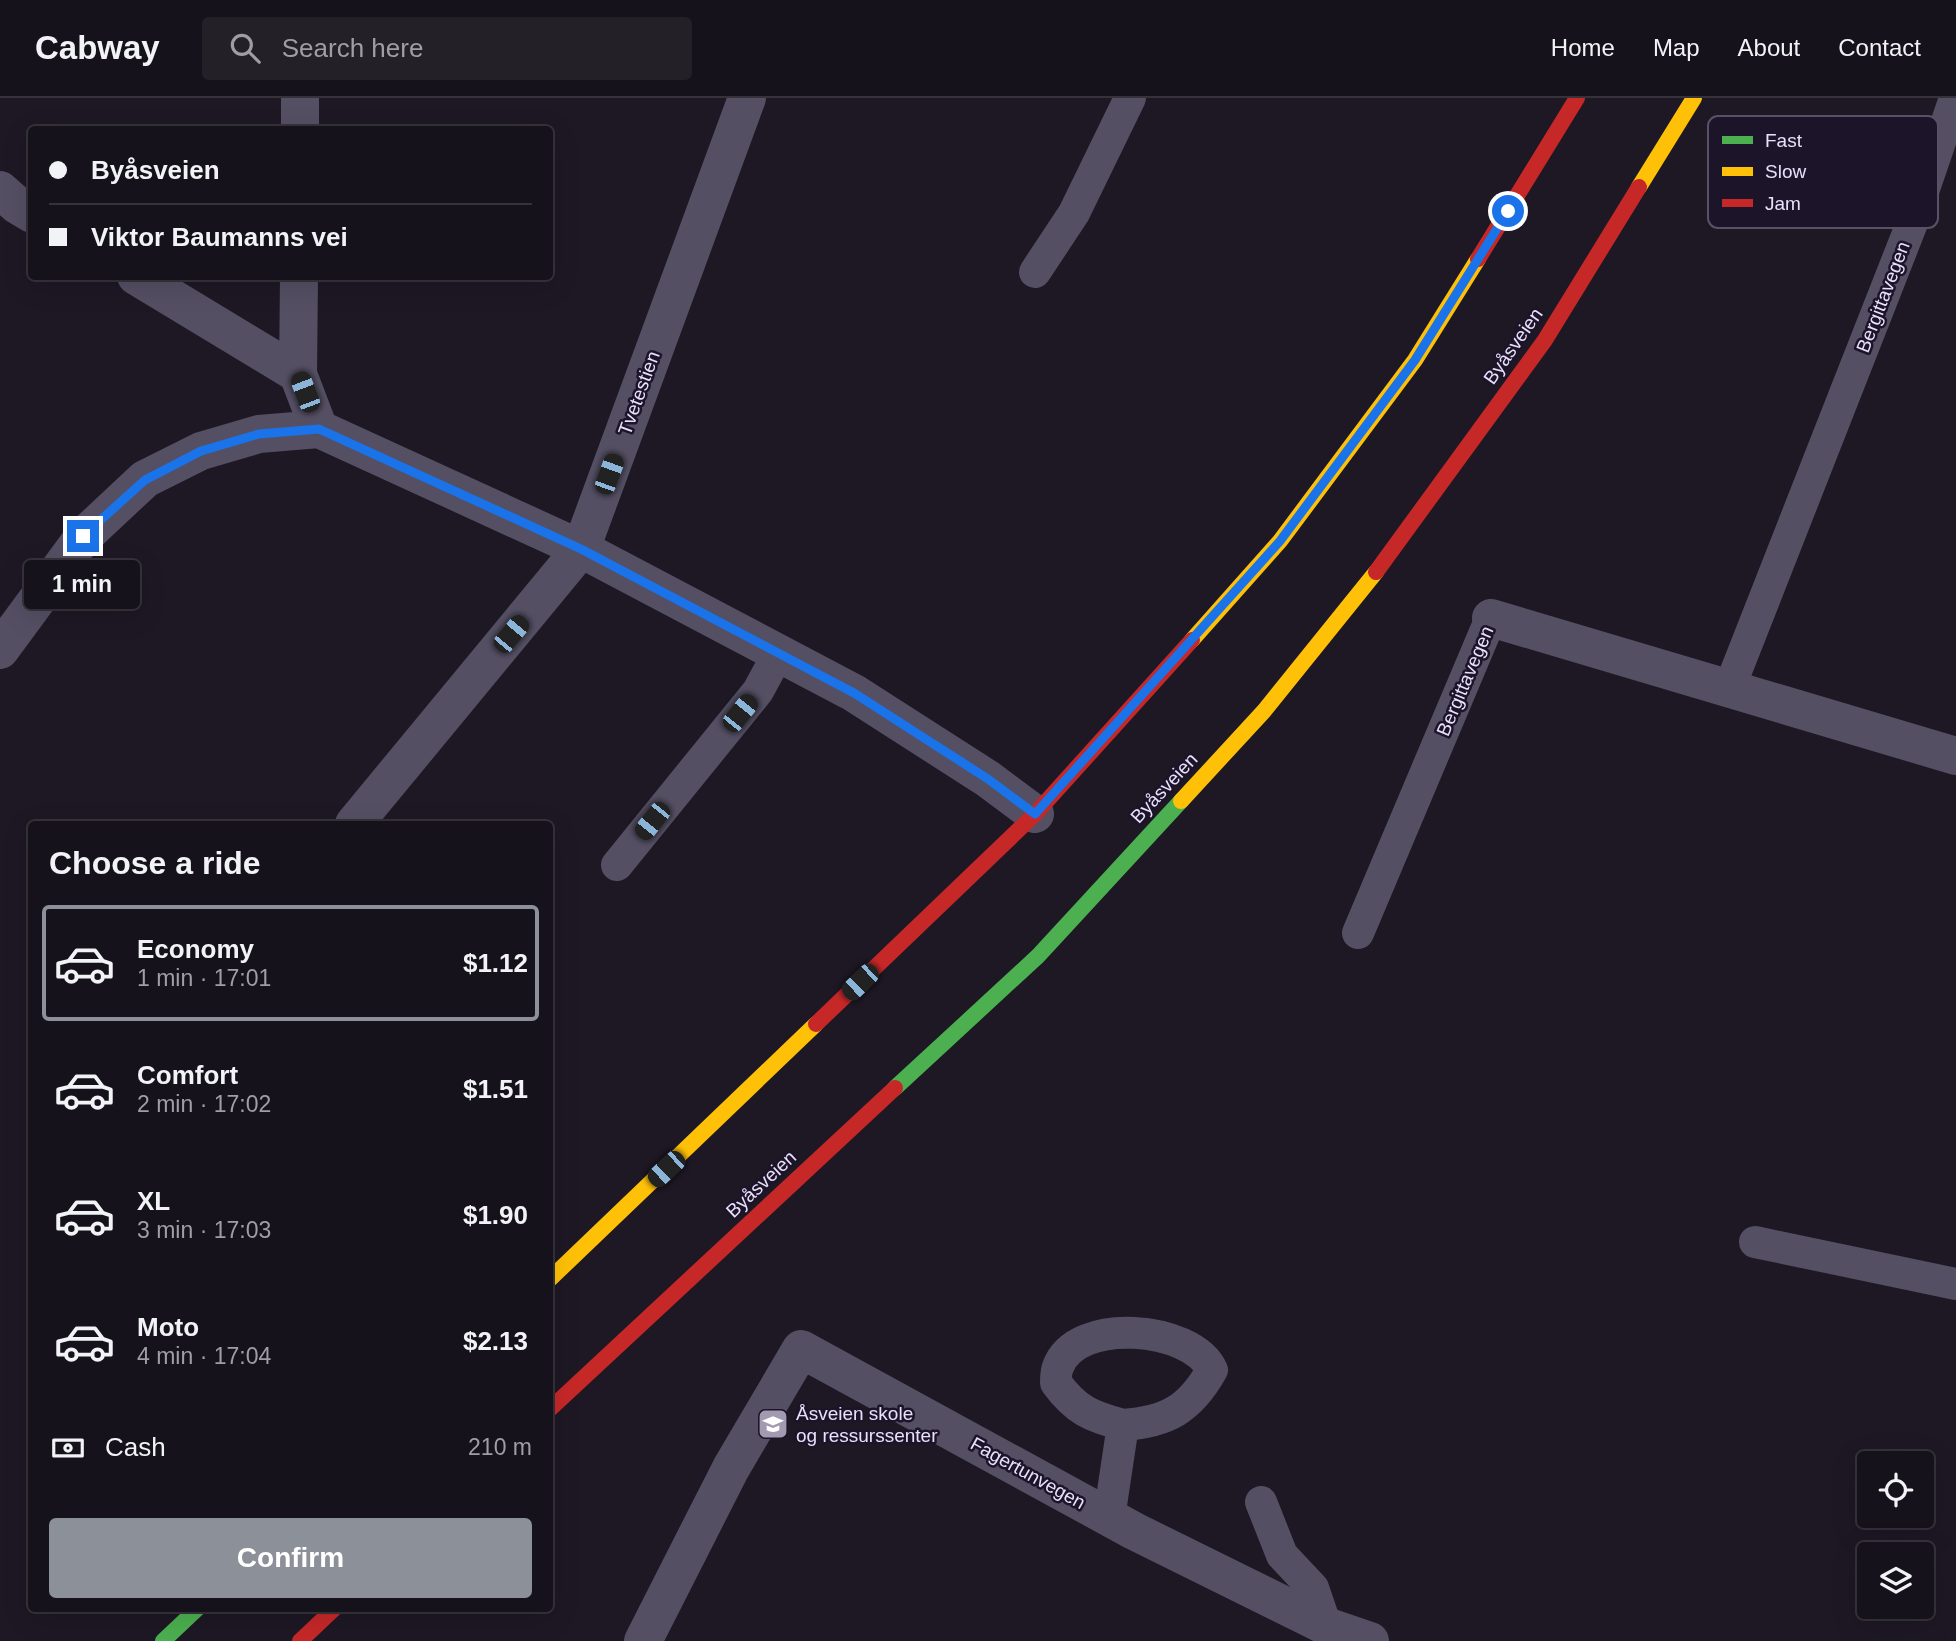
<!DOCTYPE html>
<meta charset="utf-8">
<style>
body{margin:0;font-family:Helvetica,sans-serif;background:#232028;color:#f1f3f6;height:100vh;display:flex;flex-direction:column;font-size:26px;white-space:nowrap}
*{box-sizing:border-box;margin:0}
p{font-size:23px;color:#9e9ea3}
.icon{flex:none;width:38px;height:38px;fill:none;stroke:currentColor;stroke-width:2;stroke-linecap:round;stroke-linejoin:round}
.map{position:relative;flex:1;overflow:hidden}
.sheet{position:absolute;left:28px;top:723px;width:525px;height:791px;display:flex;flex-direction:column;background:#16121b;border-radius:7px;box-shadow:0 7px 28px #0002,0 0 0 2px #35323a}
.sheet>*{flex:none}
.banner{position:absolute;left:28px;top:28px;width:525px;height:154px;border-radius:7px;box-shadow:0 7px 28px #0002,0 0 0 2px #35323a;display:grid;align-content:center;height:154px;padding:0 21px;background:#16121b}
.fabs{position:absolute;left:1857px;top:1353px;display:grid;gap:14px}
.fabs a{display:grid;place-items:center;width:77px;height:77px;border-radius:7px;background:#16121b;box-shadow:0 7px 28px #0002,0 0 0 2px #35323a;font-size:35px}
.end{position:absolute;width:32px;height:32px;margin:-16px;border:9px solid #1a73e8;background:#fff;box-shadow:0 0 0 4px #fff}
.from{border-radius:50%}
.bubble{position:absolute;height:49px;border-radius:7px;background:#16121b;box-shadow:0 7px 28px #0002,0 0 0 2px #35323a;font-size:23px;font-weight:800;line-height:49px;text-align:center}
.car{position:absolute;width:21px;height:42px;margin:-21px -10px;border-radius:9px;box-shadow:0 0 5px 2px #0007;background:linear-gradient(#222 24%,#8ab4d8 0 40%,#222 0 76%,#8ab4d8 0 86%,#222 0)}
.banner b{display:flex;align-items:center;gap:24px;height:66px;font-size:26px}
.banner b+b{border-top:2px solid #35323a}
.banner i{width:18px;height:18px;background:#f1f3f6}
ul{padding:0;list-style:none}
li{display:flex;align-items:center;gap:21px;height:116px;margin:0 14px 10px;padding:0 7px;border:4px solid transparent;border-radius:7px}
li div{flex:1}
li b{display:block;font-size:26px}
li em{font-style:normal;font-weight:800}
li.on{border-color:#8c9099}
li>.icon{width:63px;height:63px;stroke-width:1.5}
h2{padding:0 21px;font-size:32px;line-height:84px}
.pay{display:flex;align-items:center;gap:18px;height:77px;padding:0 21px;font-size:26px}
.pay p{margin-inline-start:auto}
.primary-button{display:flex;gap:14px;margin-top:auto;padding:14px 21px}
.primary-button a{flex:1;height:80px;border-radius:7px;background:#8c9099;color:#fff;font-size:28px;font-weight:800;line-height:80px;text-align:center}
header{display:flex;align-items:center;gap:42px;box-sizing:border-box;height:98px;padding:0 35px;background:#16121b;border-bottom:2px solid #35323a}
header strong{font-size:33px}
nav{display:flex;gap:38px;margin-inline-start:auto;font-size:24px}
.search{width:490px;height:63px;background:#232028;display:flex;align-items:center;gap:18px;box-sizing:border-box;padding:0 24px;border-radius:7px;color:#9e9ea3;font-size:26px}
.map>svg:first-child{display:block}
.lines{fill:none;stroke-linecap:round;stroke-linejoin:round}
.lane{stroke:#544f63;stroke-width:32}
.street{stroke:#544f63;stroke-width:38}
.fast{stroke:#4caf50;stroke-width:16}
.slow{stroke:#ffc107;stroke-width:16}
.jam{stroke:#c62828;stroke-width:16}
.route{stroke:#1a73e8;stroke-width:9}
.labels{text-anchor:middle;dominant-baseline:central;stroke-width:5;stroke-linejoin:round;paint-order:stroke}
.street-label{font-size:19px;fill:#e9e0fb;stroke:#1c1428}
.poi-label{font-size:19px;fill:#e9e0fb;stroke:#1c1428;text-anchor:start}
.key{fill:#1c1428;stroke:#5a5167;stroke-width:2}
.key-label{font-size:19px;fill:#e9e0fb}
</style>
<header>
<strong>Cabway</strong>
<div class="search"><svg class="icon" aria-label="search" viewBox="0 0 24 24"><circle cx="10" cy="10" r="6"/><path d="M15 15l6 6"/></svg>Search here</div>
<nav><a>Home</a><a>Map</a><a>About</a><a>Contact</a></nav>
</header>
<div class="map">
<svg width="1956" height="1543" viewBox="0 0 1956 1543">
<rect width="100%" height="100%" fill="#1d1824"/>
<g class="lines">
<path class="lane" d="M1035,174l39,-59 56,-115
M1729,591l185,-471 41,-120
M617,767l141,-174 20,-37
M1358,835l133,-315
M1755,1144l201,42
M1261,1404l21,53 31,33 13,38
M1109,1420l14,-93c44,-3 67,-16 89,-55 -20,-44 -136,-54 -154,-3 -2,4 -2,11 -2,16 20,27 34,33 67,42"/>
<path class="street" d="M300,32v-32
M0,92l17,15 15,9
M136,178l162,98 21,55 262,120 273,144 134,86 47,35
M298,276l1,-98
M1491,520l465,138
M0,552l84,-114 61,-57 56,-28 58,-17 60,-5
M354,726l227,-275 166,-451
M643,1543l88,-173 70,-119 333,182 192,95 44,15"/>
<path class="fast" d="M895,990l143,-132 143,-155
M163,1543l35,-33"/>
<path class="slow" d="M1639,89l55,-89
M1192,542l88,-99 135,-181 63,-101
M1181,703l83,-90 112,-139
M550,1181l266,-255"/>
<path class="jam" d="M1478,161l99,-161
M1376,474l169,-232 94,-153
M816,926l219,-210 157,-174
M550,1311l345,-321
M300,1543l35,-33"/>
</g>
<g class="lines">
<path class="route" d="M83,438l62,-56 56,-29 58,-17 60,-5 262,120 273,144 134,86 47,35 245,-273 135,-181 93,-149"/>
</g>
<defs>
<g id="school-square" transform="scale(1.575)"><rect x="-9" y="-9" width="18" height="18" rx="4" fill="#a29ab0" stroke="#1c1428"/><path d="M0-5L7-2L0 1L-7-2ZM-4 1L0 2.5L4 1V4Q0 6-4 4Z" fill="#fff"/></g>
</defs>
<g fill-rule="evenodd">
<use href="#school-square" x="773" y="1326"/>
</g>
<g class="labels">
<g class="street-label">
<text transform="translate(1883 199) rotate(-69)">Bergittavegen</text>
<text transform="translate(1513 248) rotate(-55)">Byåsveien</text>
<text transform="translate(639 295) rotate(-70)">Tvetestien</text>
<text transform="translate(1465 583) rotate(-67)">Bergittavegen</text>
<text transform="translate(1164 690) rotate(-47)">Byåsveien</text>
<text transform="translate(761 1086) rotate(-43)">Byåsveien</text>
<text transform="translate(1028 1375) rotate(29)">Fagertunvegen</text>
</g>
<g class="poi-label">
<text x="796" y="1315">Åsveien skole<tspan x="796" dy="22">og ressurssenter</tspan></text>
</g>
</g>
<rect x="1708" y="18" width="230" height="112" rx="10" class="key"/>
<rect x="1722" y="38" width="31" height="8" fill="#4caf50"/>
<rect x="1722" y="69" width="31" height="9" fill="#ffc107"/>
<rect x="1722" y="101" width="31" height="8" fill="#c62828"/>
<g class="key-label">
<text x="1765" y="49">Fast</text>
<text x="1765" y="80">Slow</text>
<text x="1765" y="112">Jam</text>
</g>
</svg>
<div class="fabs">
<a><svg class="icon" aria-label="locate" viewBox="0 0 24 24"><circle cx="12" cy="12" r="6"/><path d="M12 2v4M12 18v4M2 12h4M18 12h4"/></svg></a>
<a><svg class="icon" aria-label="layers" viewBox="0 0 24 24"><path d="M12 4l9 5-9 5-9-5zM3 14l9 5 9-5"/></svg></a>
</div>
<i class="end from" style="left:1508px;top:113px"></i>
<i class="end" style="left:83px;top:438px"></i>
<div class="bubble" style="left:24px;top:462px;width:116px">1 min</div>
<i class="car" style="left:305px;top:294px;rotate:339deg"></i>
<i class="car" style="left:609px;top:376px;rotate:20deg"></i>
<i class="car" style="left:511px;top:536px;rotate:40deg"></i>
<i class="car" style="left:740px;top:615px;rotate:39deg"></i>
<i class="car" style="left:652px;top:723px;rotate:219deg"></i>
<i class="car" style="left:860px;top:884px;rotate:226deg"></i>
<i class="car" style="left:666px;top:1071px;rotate:227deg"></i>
<div class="banner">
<b><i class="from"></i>Byåsveien</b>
<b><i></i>Viktor Baumanns vei</b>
</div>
<section class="sheet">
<h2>Choose a ride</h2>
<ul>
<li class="on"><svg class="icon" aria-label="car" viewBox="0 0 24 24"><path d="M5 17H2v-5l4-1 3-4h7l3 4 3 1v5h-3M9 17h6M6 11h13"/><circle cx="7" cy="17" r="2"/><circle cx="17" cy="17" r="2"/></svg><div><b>Economy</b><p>1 min · 17:01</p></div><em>$1.12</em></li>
<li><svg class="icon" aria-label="car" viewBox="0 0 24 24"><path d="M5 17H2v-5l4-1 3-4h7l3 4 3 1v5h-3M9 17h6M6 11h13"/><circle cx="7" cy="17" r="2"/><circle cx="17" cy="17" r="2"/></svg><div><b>Comfort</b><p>2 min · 17:02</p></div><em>$1.51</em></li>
<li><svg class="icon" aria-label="car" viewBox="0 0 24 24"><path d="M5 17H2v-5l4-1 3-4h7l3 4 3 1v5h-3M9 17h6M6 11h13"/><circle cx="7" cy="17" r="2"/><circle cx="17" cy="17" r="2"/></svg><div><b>XL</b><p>3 min · 17:03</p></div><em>$1.90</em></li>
<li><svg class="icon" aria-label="car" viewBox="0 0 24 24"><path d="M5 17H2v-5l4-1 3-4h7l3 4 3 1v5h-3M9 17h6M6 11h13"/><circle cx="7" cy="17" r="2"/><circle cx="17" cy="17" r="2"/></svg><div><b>Moto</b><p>4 min · 17:04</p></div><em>$2.13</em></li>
</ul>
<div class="pay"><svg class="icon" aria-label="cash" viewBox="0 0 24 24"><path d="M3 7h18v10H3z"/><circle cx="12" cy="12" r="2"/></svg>Cash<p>210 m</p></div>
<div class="primary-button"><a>Confirm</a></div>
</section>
</div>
